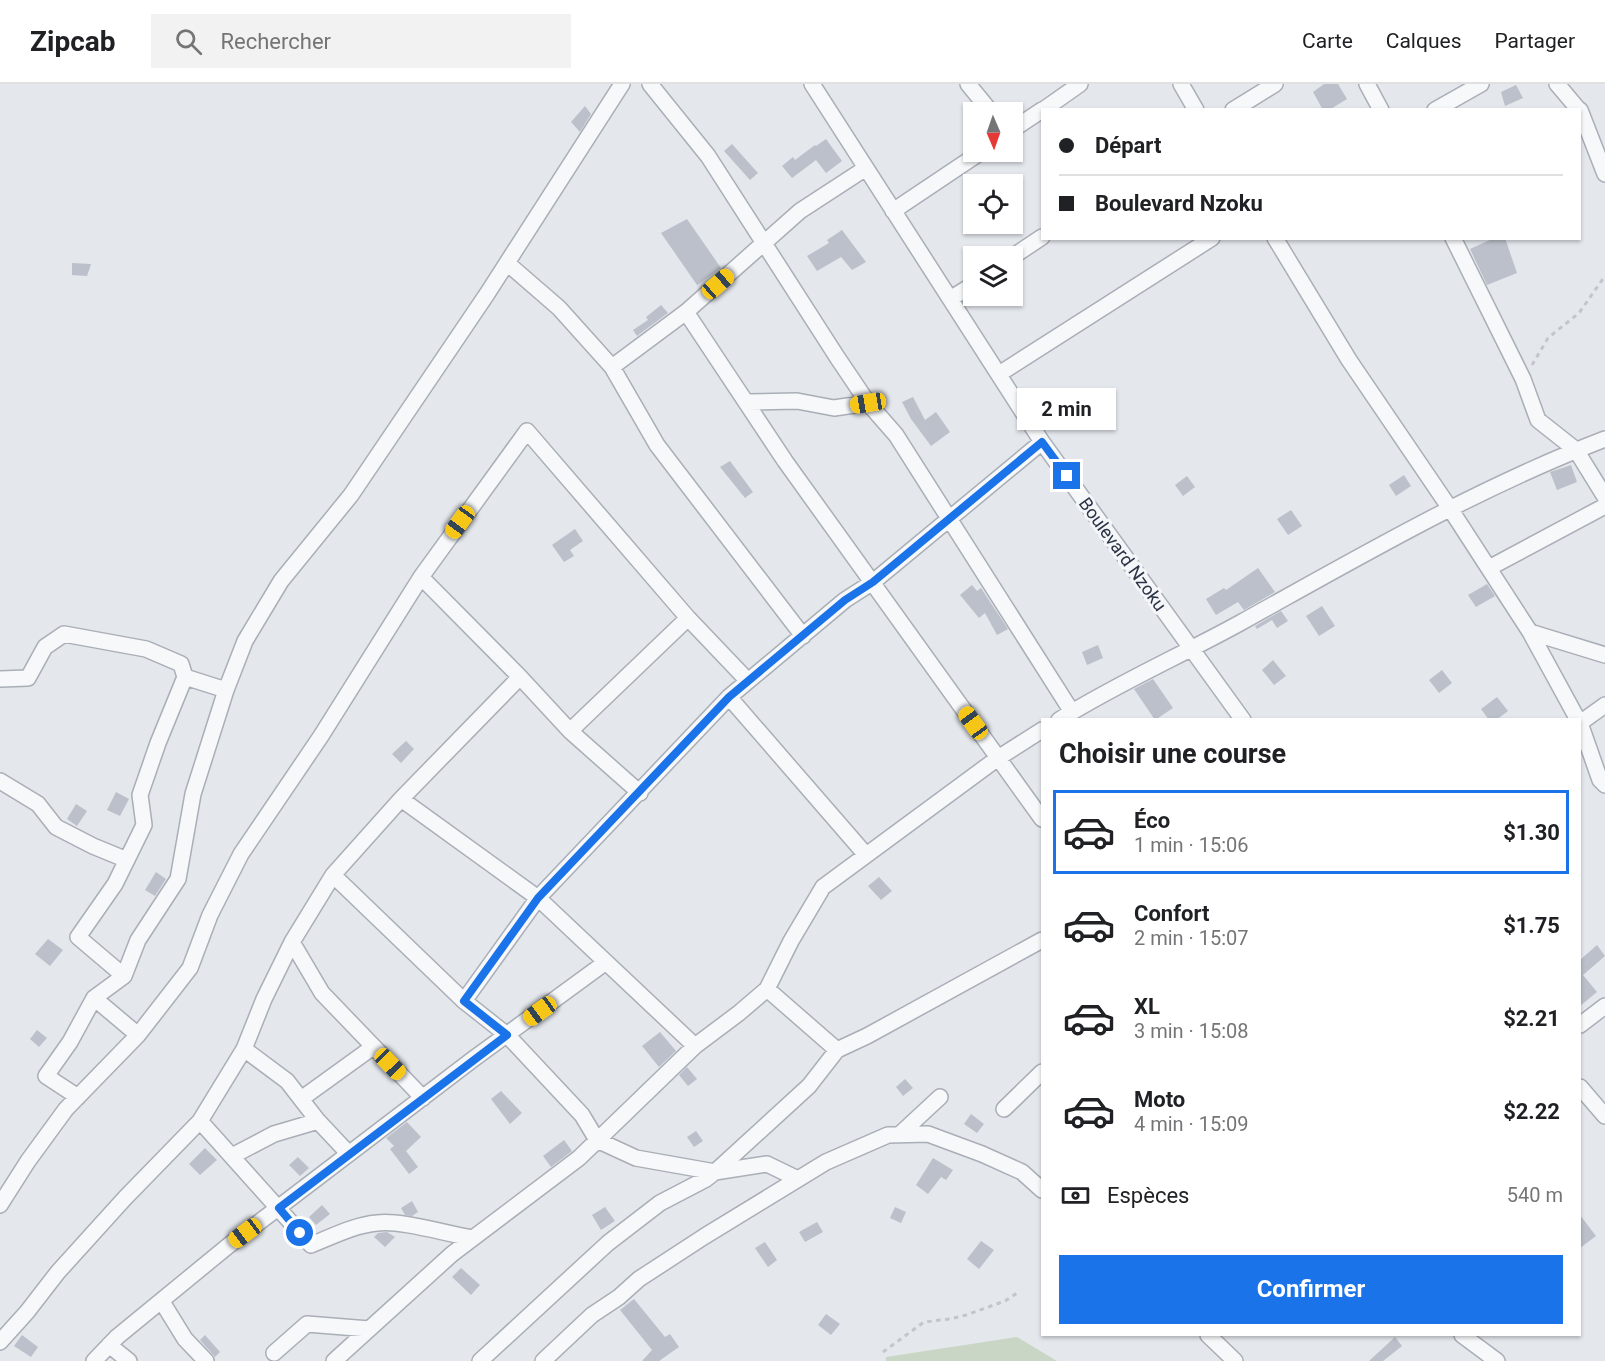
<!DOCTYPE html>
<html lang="fr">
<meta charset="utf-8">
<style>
body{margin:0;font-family:Roboto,sans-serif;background:#f2f2f2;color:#202124;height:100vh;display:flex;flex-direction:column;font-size:22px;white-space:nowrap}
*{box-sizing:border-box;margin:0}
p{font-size:20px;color:#757577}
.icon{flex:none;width:33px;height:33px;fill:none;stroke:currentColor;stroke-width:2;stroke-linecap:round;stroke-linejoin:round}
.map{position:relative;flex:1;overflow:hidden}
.sheet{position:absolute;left:1041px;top:634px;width:540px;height:618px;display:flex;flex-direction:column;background:#fff;border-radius:0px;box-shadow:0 2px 4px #0004}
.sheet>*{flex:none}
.banner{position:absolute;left:1041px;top:24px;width:540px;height:132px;border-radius:0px;box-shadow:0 2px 4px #0004;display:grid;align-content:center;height:132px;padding:0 18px;background:#fff}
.needle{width:39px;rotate:178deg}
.controls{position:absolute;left:963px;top:18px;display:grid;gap:12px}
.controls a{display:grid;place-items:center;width:60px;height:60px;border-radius:0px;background:#fff;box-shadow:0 2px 4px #0004;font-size:30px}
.end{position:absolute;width:27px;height:27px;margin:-14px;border:8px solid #1a73e8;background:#fff;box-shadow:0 0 0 3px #fff}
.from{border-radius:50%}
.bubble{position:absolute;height:42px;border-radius:0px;background:#fff;box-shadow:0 2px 4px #0004;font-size:20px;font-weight:700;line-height:42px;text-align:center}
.car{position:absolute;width:18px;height:36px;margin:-18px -9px;border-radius:8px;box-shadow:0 0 4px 2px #0007;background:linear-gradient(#f5c518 24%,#345 0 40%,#f5c518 0 76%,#345 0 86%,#f5c518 0)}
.banner b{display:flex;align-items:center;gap:21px;height:57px;font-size:22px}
.banner b+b{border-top:2px solid #e0e0e0}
.banner i{width:15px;height:15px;background:#202124}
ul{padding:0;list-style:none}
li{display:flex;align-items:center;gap:18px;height:84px;margin:0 12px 9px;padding:0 6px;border:3px solid transparent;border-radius:0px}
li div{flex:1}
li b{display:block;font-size:22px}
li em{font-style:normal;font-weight:700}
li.on{border-color:#1a73e8}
li>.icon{width:54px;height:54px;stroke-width:1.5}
h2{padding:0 18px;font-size:27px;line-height:72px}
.pay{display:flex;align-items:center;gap:15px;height:66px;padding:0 18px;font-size:22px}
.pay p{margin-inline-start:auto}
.primary-button{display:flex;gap:12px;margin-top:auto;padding:12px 18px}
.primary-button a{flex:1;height:69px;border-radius:0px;background:#1a73e8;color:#fff;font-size:24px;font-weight:700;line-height:69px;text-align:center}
header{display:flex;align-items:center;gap:36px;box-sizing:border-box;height:84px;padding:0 30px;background:#fff;border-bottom:2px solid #e0e0e0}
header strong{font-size:28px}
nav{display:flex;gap:33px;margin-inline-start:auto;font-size:21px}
.search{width:420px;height:54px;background:#f2f2f2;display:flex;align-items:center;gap:15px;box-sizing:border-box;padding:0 21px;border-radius:0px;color:#757577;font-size:22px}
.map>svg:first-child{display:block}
.green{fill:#c9d6c5}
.building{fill:#bbc0ca}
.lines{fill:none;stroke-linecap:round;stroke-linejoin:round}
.minor-casing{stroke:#a9aeb7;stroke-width:18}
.path{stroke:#c2c5cb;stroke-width:3;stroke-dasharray:4.5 4.5;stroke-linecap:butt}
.minor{stroke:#f7f8fa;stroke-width:15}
.route{stroke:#1a73e8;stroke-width:8}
.labels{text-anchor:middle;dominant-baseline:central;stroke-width:6;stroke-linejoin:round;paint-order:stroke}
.street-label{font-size:18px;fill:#2b3445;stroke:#f4f6f9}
</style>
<header>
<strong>Zipcab</strong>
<div class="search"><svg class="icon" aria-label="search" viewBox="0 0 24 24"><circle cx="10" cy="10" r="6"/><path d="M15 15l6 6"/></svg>Rechercher</div>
<nav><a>Carte</a><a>Calques</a><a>Partager</a></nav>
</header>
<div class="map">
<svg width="1605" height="1277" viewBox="0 0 1605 1277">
<rect width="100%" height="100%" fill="#e4e7ec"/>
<path class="green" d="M1017,1253l40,24h-171v-4z"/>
<path class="building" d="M1324,0h14l9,15 -18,11h-6l-10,-18z
M1516,1l7,13 -18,8 -4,-14z
M585,22l6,8 -11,18 -9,-10z
M826,55l16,22 -16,12 -10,-13 -24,18 -10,-12 11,-9 2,3 20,-15 1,1z
M732,60l26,29 -8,7 -26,-29z
M687,135l34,49 -24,17 -36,-52z
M842,146l24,32 -14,8 -11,-13 -24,14 -10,-15 22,-13 -2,-3z
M1494,154h11l12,35 -30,12 -17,-36z
M72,179l19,1 -4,12 -15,-1z
M661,221l7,8 -31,23 -4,-6 15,-10 -2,-3z
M913,313l12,23 11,-8 14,20 -19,14 -20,-27 -9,-17z
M1102,314l8,16 -12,6 -9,-16z
M730,377l23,31 -8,6 -25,-31z
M1571,381l6,17 -20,8 -7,-18z
M1404,391l7,11 -15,10 -7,-11z
M1187,392l8,11 -12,9 -8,-11z
M1291,426l11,16 -14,9 -11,-16z
M575,445l8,12 -13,9 4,6 -10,6 -12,-17z
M1258,484l17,24 -31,18 -6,-8 -22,13 -10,-16 18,-11 2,2z
M1487,500l8,12 -19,11 -8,-12z
M972,501l5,6 4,-3 27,41 -11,6 -12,-22 -6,5 -19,-23z
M1322,522l13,20 -16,10 -13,-20z
M1281,527l7,10 -11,7 -5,-8 -15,9 -2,-3z
M1098,561l5,13 -16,7 -5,-13z
M1273,576l13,16 -12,9 -12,-15z
M1442,586l10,13 -13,10 -10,-13z
M1153,595l20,29 -18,12 -21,-31z
M1497,613l11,14 -12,9h-7l-8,-11z
M406,657l8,8 -13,14 -9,-9z
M116,708l13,7 -9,17 -13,-6z
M76,720l11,7 -10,15 -10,-7z
M156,788l10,7 -11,17 -10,-6z
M879,793l13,14 -11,9 -13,-14z
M48,855l15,11 -13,16 -15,-12z
M1597,861l8,11 -22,19 14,17 -17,14v-46z
M37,946l10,8 -8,9 -9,-8z
M660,948l16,19 -17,16 -17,-21z
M687,983l10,12 -9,7 -9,-11z
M905,995l8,9 -10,8 -7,-9z
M501,1007l21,22 -12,11 -19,-25z
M971,1030l13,10 -7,9 -13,-9z
M407,1038l14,15 -15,14 12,16 -9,7 -19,-25 4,-3 -8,-8z
M696,1047l7,10 -9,6 -7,-10z
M564,1056l8,11 -21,16 -8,-11z
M205,1064l12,12 -17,15 -11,-11z
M298,1073l11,11 -9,8 -11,-11z
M933,1074l20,12 -7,10 -5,-3 -13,17 -12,-9z
M412,1117l6,11 -6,4 -7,-1 -4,-7z
M322,1121l8,9 -14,11 -7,-8z
M605,1123l10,14 -14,9 -9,-15z
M895,1123l11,5 -5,11 -11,-5z
M1580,1131l16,21 -16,12z
M817,1138l6,10 -18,10 -6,-10z
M387,1148l8,5 -10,10 -11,-10 4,-4z
M981,1157l13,9 -15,19 -12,-10z
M765,1158l12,18 -9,7 -13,-19z
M461,1184l19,17 -9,10 -19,-18z
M634,1215l31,38 5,-3 9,13 -20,14h-17l10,-11 -32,-40z
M826,1230l14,10 -9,11 -13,-10z
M22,1251l16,12 -7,10 -17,-11z
M205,1251l15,17 -5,5 -15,-17z
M1395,1253l7,9 -19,15h-14z"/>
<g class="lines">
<g class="minor-casing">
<path id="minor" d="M650,0l58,72 129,201 31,46 28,32 176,277
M812,0l230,358 201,278
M968,0l23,28
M1181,0l15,26
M1367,0l14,26
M1557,0l22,26
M1043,26l37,-26
M1233,26l42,-26
M1435,26l46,-26
M1580,26l25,64
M1012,46l30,-20
M893,127l88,-59
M1275,154l74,122 100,147 81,125 75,23
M1453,154l70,141 15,41 38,30 29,47
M1012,173l30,-20
M507,179l52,45 53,59 45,78 146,191
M950,215l24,-15
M686,228l99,149 257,358
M612,283l74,-55 114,-101 66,-43
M999,290l213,-136
M747,318l50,-1 37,7 34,-5
M1489,484l116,-62
M421,493l99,100 50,54 70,62
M1530,548l48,88
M185,593l41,13
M0,595l28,-1 17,-31 19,-13 82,15 35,15 4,13 -27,66 -18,52 4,30 -29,59 -37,53 46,39
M729,613l137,158
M1059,636c57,-36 121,-64 181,-97 119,-66 237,-135 365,-184
M1580,639l20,57 5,5
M1580,639l25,-18
M570,647l118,-113
M0,697l38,23 18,23 37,19 34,14
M401,715l137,99 157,148
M333,791l131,126 43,34 75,80 15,25 39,18 79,14 52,-8 31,15
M292,858l30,51 101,105
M767,905l70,61
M94,914l44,37
M464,917l74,-103 191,-201 116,-97 28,-18 169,-140
M1580,941l25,-19
M244,965l43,32 31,40 31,33
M1580,1003l25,29
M78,1013l-32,-21 24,-34 24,-44 30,-22 14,-36 40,-61 15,-85 33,-104 19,-49 36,-60 70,-86 136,-201 135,-210
M301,1015l72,-52
M1004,1025l38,-37
M200,1037l111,124c20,-8 43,-20 66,-22 26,-3 69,11 96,15
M899,1051l41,-38
M232,1072l42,-22 44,-13
M0,1121l28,-44 38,-52 72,-74 52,-67 20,-53 31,-61 80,-118 100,-159 106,-146 161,187 60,63
M160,1218l4,3 21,34 21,22
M1208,1251l27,26
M1462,1251l35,26
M0,1258l27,-30 31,-40 67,-74 75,-77 44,-72 20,-50 28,-57 41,-67 68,-76 119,-122
M109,1261l20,16
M274,1269l33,-29 62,5
M94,1277l23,-24 111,-91 244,-186 134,-98
M334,1277l118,-107 127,-96 116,-112 44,-33 28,-24 24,-48 32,-54 175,-129 44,-28
M480,1277l128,-118 52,-40 46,-24 9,-7 94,-86 28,-36 30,-14 175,-96
M543,1277l49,-46 27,-18 20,-18 66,-43 121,-74 62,-27 40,-1 54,20 40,18 20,18"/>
</g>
<path class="path" d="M1532,281l16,-27 31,-25 26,-37
M883,1268l41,-30 26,-3 16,-4 39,-14 12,-8"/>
<use href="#minor" class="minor"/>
</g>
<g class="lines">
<path class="route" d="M300,1149l-21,-25 228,-173 -43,-34 74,-103 191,-201 116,-97 28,-18 169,-140 25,34"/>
</g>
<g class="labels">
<g class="street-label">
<text transform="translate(1123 470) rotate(54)">Boulevard Nzoku</text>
</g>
</g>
</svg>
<div class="controls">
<a><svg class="needle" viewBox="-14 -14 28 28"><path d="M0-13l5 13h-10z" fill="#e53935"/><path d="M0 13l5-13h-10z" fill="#757577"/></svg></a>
<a><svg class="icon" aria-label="locate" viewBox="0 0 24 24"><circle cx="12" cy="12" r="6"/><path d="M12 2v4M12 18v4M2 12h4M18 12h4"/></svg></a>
<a><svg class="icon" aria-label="layers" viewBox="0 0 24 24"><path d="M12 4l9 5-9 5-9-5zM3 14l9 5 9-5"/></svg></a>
</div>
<i class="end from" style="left:300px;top:1149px"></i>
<i class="end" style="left:1067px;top:392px"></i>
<div class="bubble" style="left:1017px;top:304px;width:99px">2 min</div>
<i class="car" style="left:718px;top:200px;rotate:49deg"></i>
<i class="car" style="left:868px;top:319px;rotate:261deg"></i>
<i class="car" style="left:460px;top:438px;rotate:216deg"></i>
<i class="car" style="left:973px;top:639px;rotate:324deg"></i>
<i class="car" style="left:540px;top:927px;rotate:234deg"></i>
<i class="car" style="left:390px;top:980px;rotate:136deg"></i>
<i class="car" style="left:245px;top:1149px;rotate:233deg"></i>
<div class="banner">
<b><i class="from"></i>Départ</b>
<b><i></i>Boulevard Nzoku</b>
</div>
<section class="sheet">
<h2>Choisir une course</h2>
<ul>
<li class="on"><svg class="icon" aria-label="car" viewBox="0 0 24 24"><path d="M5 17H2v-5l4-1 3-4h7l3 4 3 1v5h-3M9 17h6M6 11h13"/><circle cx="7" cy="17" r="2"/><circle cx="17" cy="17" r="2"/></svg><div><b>Éco</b><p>1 min · 15:06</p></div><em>$1.30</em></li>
<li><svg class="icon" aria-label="car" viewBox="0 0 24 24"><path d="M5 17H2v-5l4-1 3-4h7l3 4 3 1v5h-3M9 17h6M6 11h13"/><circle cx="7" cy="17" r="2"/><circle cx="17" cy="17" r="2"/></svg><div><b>Confort</b><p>2 min · 15:07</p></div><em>$1.75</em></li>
<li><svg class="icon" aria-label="car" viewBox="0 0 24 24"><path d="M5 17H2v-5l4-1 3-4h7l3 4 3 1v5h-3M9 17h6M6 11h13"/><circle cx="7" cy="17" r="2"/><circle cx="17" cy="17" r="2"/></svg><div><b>XL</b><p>3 min · 15:08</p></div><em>$2.21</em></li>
<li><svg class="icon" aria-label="car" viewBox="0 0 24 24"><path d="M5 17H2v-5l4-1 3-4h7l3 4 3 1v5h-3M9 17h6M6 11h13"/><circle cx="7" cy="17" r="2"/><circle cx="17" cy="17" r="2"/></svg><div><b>Moto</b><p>4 min · 15:09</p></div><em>$2.22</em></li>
</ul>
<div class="pay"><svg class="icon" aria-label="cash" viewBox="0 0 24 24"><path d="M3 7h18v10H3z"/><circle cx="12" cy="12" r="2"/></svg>Espèces<p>540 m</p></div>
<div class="primary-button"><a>Confirmer</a></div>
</section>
</div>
